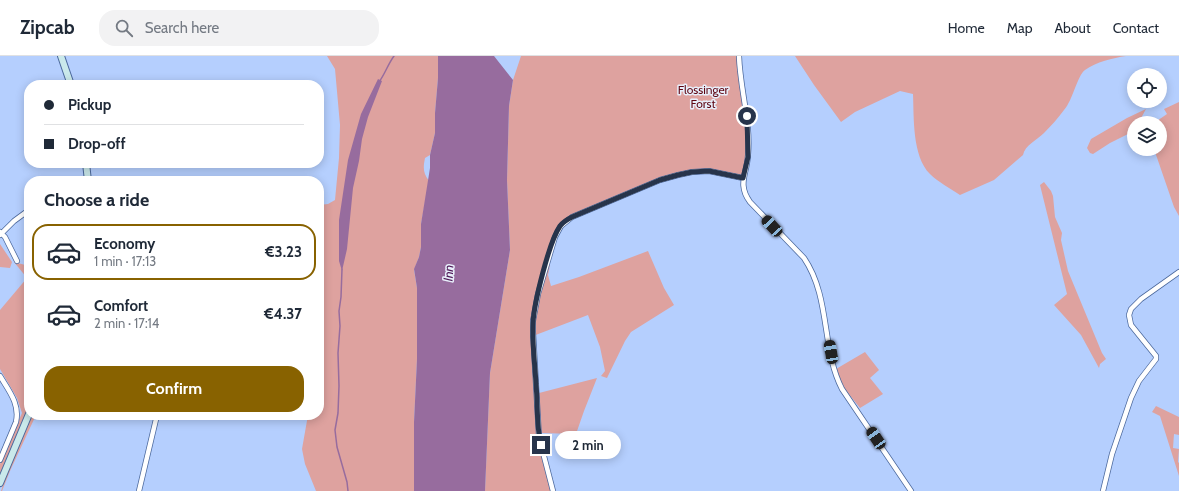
<!DOCTYPE html>
<meta charset="utf-8">
<style>
body{margin:0;font-family:Cabin,sans-serif;background:#f2f2f3;color:#1f2937;height:100vh;display:flex;flex-direction:column;font-size:15px;white-space:nowrap}
*{box-sizing:border-box;margin:0}
p{font-size:13px;color:#747a83}
.icon{flex:none;width:22px;height:22px;fill:none;stroke:currentColor;stroke-width:2;stroke-linecap:round;stroke-linejoin:round}
.map{position:relative;flex:1;overflow:hidden}
.drawer{position:absolute;left:24px;top:120px;width:300px;height:244px;display:flex;flex-direction:column;background:#fff;border-radius:16px;box-shadow:0 2px 10px #0003}
.drawer>*{flex:none}
.top-card{position:absolute;left:24px;top:24px;width:300px;height:88px;border-radius:16px;box-shadow:0 2px 10px #0003;display:grid;align-content:center;height:88px;padding:0 20px;background:#fff}
.buttons{position:absolute;left:1127px;top:12px;display:grid;gap:8px}
.buttons a{display:grid;place-items:center;width:40px;height:40px;border-radius:50%;background:#fff;box-shadow:0 2px 10px #0003;font-size:20px}
.end{position:absolute;width:18px;height:18px;margin:-9px;border:5px solid #27344b;background:#fff;box-shadow:0 0 0 2px #fff}
.from{border-radius:50%}
.bubble{position:absolute;height:28px;border-radius:14px;background:#fff;box-shadow:0 2px 10px #0003;font-size:13px;font-weight:800;line-height:28px;text-align:center}
.car{position:absolute;width:12px;height:24px;margin:-12px -6px;border-radius:5px;box-shadow:0 0 3px 1px #0007;background:linear-gradient(#222 24%,#8ab4d8 0 40%,#222 0 76%,#8ab4d8 0 86%,#222 0)}
.top-card b{display:flex;align-items:center;gap:14px;height:38px;font-size:15px}
.top-card b+b{border-top:1px solid #e0e1e3}
.top-card i{width:10px;height:10px;background:#1f2937}
ul{padding:0;list-style:none}
li{display:flex;align-items:center;gap:12px;height:56px;margin:0 8px 6px;padding:0 12px;border:2px solid transparent;border-radius:16px}
li div{flex:1}
li b{display:block;font-size:15px}
li em{font-style:normal;font-weight:800}
li.active{border-color:#886200}
li>.icon{width:36px;height:36px;stroke-width:1.5}
h2{padding:0 20px;font-size:18px;line-height:48px}
.primary-button{display:flex;gap:8px;margin-top:auto;padding:8px 20px}
.primary-button a{flex:1;height:46px;border-radius:16px;background:#886200;color:#fff;font-size:16px;font-weight:800;line-height:46px;text-align:center}
header{display:flex;align-items:center;gap:24px;box-sizing:border-box;height:56px;padding:0 20px;background:#fff;border-bottom:1px solid #e0e1e3}
header strong{font-size:19px}
nav{display:flex;gap:22px;margin-inline-start:auto;font-size:14px}
.search{width:280px;height:36px;background:#f2f2f3;display:flex;align-items:center;gap:10px;box-sizing:border-box;padding:0 14px;border-radius:16px;color:#747a83;font-size:15px}
.map>svg:first-child{display:block}
.green{fill:#dea29f}
.water{fill:#976c9e}
.lines{fill:none;stroke-linecap:round;stroke-linejoin:round}
.stream{stroke:#976c9e;stroke-width:1.5}
.minor-casing{stroke:#4c699d;stroke-width:6}
.secondary-casing{stroke:#4c699d;stroke-width:8}
.minor{stroke:#fff;stroke-width:4.5}
.secondary{stroke:#cae9eb;stroke-width:6}
.route{stroke:#27344b;stroke-width:5}
.labels{text-anchor:middle;dominant-baseline:central;stroke-width:3;stroke-linejoin:round;paint-order:stroke}
.park-label{font-size:12px;fill:#5f0612;stroke:#e8effb}
.water-label{font-size:13px;font-style:italic;fill:#4f1857;stroke:#e8effb}
</style>
<header>
<strong>Zipcab</strong>
<div class="search"><svg class="icon" aria-label="search" viewBox="0 0 24 24"><circle cx="10" cy="10" r="6"/><path d="M15 15l6 6"/></svg>Search here</div>
<nav><a>Home</a><a>Map</a><a>About</a><a>Contact</a></nav>
</header>
<div class="map">
<svg width="1179" height="435" viewBox="0 0 1179 435">
<rect width="100%" height="100%" fill="#b5cffe"/>
<path class="green" d="M327,0h111v22l-3,35v20l-5,22 -5,3c-2,10 -2,15 4,23l-8,43v23l-2,10 -5,13 3,18v71l-3,63v69h-98l-11,-27 -3,-15 6,-34h11v-56l3,-21h-3v-133l9,-1 7,-4 4,-42 1,-33 -5,-56z
M521,0h216v10l2,3 10,81 -6,28 -20,-5 -41,-1 -111,43 -7,5 -7,8 -10,37h3l-2,10 3,11 28,-9 69,-26 16,37 10,17 -43,27 -6,9 -18,37 -6,-2 4,-5 -5,-24 -12,-32 -55,21 3,91 17,64h-68l5,-118 20,-123 -3,-70 2,-74 4,-26z
M795,0h331c-13,2 -30,6 -41,14 -8,6 -12,30 -21,40 -6,8 -13,16 -20,23 -7,7 -19,12 -21,22l-29,25 -34,15c-10,-7 -22,-13 -30,-21 -18,-18 -16,-57 -17,-80l-13,-3 -45,21 -14,10 -27,-37z
M1179,46v114l-5,-9 -20,-58h6v-26h-6l13,-9 -3,-5z
M1146,53l-6,11v3h-6v8l-24,12 -17,11 -3,-1 -3,-5 4,-9 36,-21z
M1044,126l7,9 2,5 2,21 7,16 -1,7 7,31 34,82 4,6 -6,5 -1,4 -18,-33 -27,-30 13,-11 -27,-109z
M0,188l12,18 -2,6 -10,-1z
M14,206l15,4v140l-29,68v-10l22,-51 -5,-15 -17,-29v-59l27,-32z
M865,296l14,18 -9,8 13,16 -23,14 -16,-20 -8,-19z
M597,322l-13,33 -8,23 -35,-1 -2,-40z
M1156,350l23,11v18l-5,-1 -1,14 6,1 -1,13 1,1v13l-19,-60 -8,-4z
M32,359h4l-26,56 -8,20h-1l5,-15z"/>
<path class="water" d="M438,0h56l19,24 -4,26 -2,74 3,70 -20,123 -5,118h-71v-69l3,-63v-71l-3,-19 5,-12 2,-10v-23l9,-56v-13l5,-22v-20l3,-35z
M378,23l4,2 -14,36 -6,22 -3,22 -6,27 -6,61 -5,22 -3,-10v-41l9,-60 13,-46z"/>
<g class="lines">
<path class="stream" d="M379,26c6,-8 9,-18 15,-26
M342,213l-1,28 -2,14 1,15 -2,27 1,33 -1,27 -3,17 2,17 10,35 1,9"/>
<g class="minor-casing">
<path id="minor" d="M739,0c1,33 12,66 9,99 -1,19 -11,29 2,47l54,56c27,40 17,90 38,131l69,102
M0,176l5,5 12,24
M0,179l14,-14 15,-11
M0,320c9,15 20,28 16,46l-16,38
M139,435l18,-76
M553,435l-14,-54 -6,-105v-11l5,-27 17,-57 6,-11 11,-9 88,-37 18,-5 14,-3 17,-1 34,7
M1103,435l9,-37 19,-56 8,-17 17,-22v-3l-25,-31 -2,-10 2,-6 10,-10 38,-27"/>
</g>
<g class="secondary-casing">
<path id="secondary" d="M61,0l10,29
M86,107l2,18
M0,427l29,-69"/>
</g>
<use href="#minor" class="minor"/>
<use href="#secondary" class="secondary"/>
</g>
<g class="lines">
<path class="route" d="M541,389c-5,-20 -3,-40 -5,-61 -1,-20 -4,-40 -3,-61 1,-20 16,-81 27,-97 3,-4 8,-7 12,-9l88,-37 18,-5 14,-3 17,-1 34,7 5,-21 -1,-41"/>
</g>
<g class="labels">
<g class="park-label">
<text x="703" y="33">Flossinger<tspan x="703" dy="14">Forst</tspan></text>
</g>
<g class="water-label">
<text transform="translate(448 217) rotate(-87)">Inn</text>
</g>
</g>
</svg>
<div class="buttons">
<a><svg class="icon" aria-label="locate" viewBox="0 0 24 24"><circle cx="12" cy="12" r="6"/><path d="M12 2v4M12 18v4M2 12h4M18 12h4"/></svg></a>
<a><svg class="icon" aria-label="layers" viewBox="0 0 24 24"><path d="M12 4l9 5-9 5-9-5zM3 14l9 5 9-5"/></svg></a>
</div>
<i class="end from" style="left:747px;top:60px"></i>
<i class="end" style="left:541px;top:389px"></i>
<div class="bubble" style="left:555px;top:375px;width:66px">2 min</div>
<i class="car" style="left:772px;top:170px;rotate:317deg"></i>
<i class="car" style="left:831px;top:296px;rotate:350deg"></i>
<i class="car" style="left:876px;top:382px;rotate:326deg"></i>
<div class="top-card">
<b><i class="from"></i>Pickup</b>
<b><i></i>Drop-off</b>
</div>
<section class="drawer">
<h2>Choose a ride</h2>
<ul>
<li class="active"><svg class="icon" aria-label="car" viewBox="0 0 24 24"><path d="M5 17H2v-5l4-1 3-4h7l3 4 3 1v5h-3M9 17h6M6 11h13"/><circle cx="7" cy="17" r="2"/><circle cx="17" cy="17" r="2"/></svg><div><b>Economy</b><p>1 min · 17:13</p></div><em>€3.23</em></li>
<li><svg class="icon" aria-label="car" viewBox="0 0 24 24"><path d="M5 17H2v-5l4-1 3-4h7l3 4 3 1v5h-3M9 17h6M6 11h13"/><circle cx="7" cy="17" r="2"/><circle cx="17" cy="17" r="2"/></svg><div><b>Comfort</b><p>2 min · 17:14</p></div><em>€4.37</em></li>
</ul>
<div class="primary-button"><a>Confirm</a></div>
</section>
</div>
